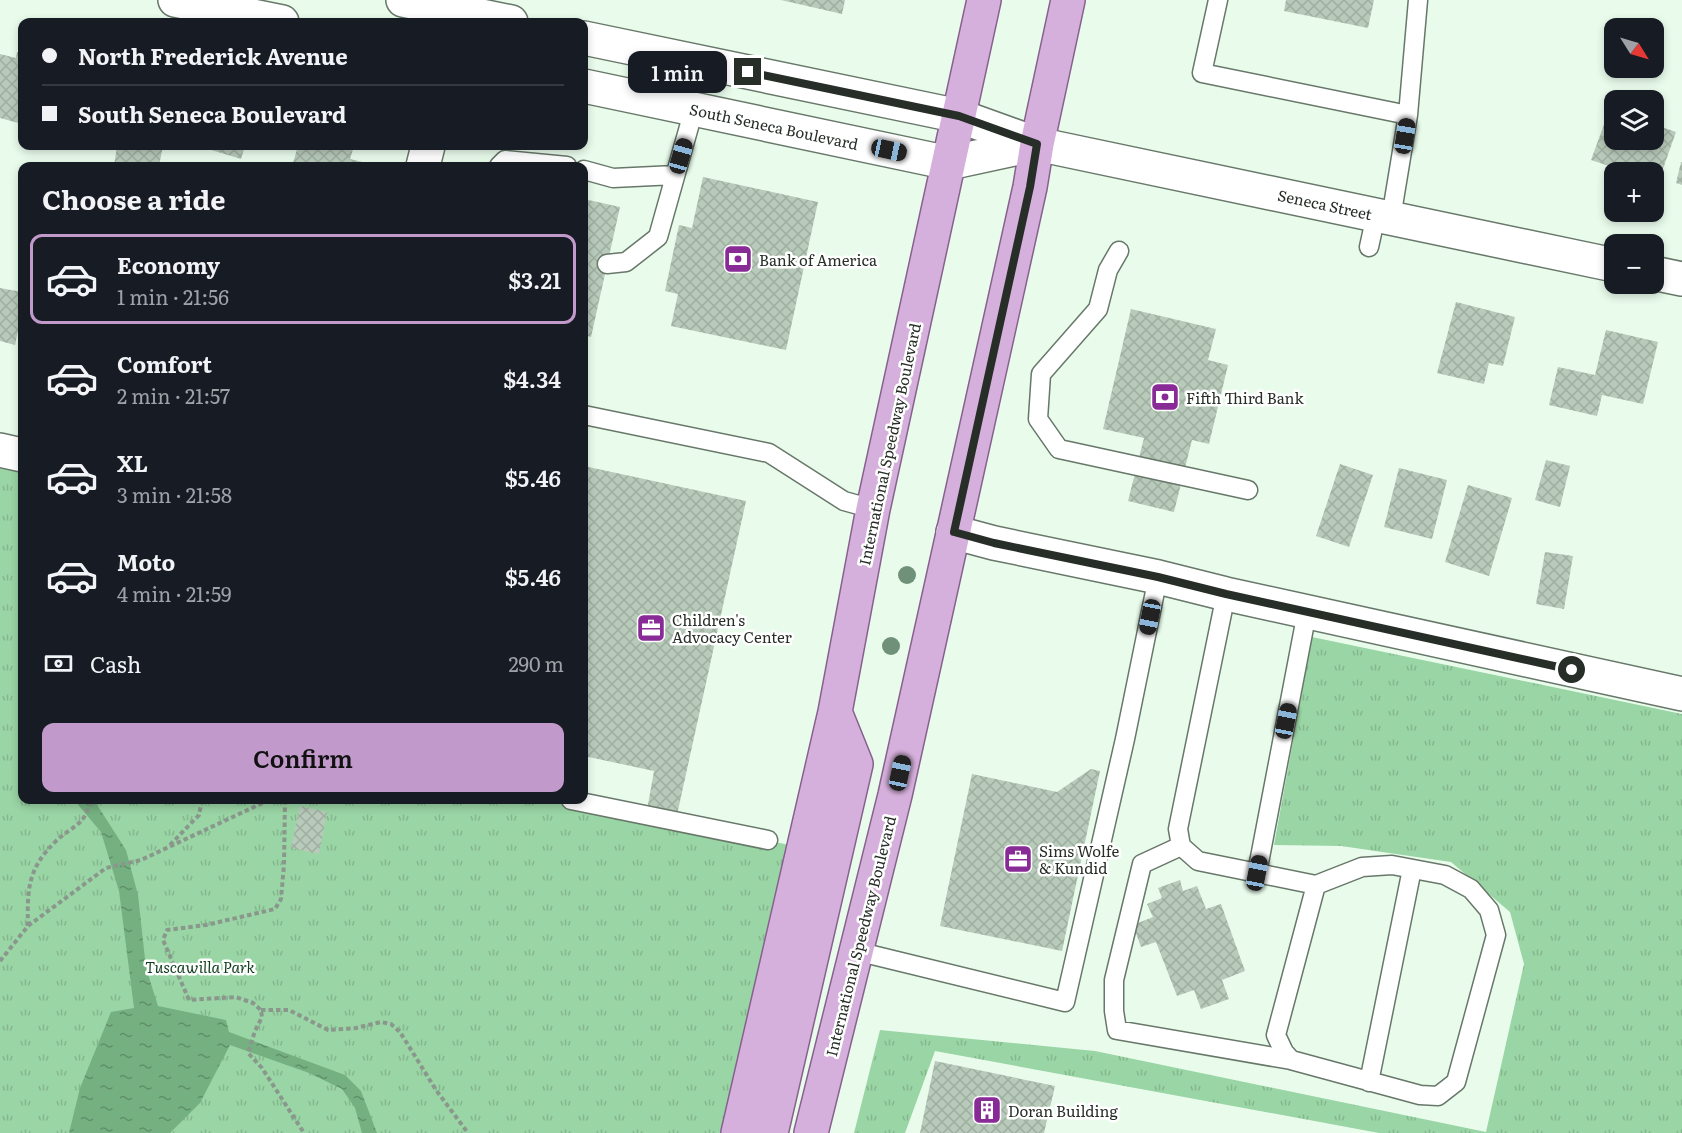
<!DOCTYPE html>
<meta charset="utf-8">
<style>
body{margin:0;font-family:Literata,serif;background:#242831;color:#f1f3f6;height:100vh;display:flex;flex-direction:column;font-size:22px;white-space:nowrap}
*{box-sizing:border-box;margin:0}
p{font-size:20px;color:#9ea1a6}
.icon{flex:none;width:33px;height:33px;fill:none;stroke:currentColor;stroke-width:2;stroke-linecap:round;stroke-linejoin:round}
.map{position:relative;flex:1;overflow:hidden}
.side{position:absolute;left:18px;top:162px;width:570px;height:642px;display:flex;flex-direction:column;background:#171b24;border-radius:12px;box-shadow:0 3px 9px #0003}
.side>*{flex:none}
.top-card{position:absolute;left:18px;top:18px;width:570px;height:132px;border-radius:12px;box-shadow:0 3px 9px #0003;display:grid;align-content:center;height:132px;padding:0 24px;background:#171b24}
.needle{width:39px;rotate:127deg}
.tools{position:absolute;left:1604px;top:18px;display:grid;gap:12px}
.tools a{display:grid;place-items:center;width:60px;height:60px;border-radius:12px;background:#171b24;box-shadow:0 3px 9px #0003;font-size:30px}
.end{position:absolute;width:27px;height:27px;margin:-14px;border:8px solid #272e28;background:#fff;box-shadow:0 0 0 3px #fff}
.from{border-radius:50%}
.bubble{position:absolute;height:42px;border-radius:12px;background:#171b24;box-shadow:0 3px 9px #0003;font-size:20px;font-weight:600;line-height:42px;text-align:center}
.car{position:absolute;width:18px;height:36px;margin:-18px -9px;border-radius:8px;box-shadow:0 0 4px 2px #0007;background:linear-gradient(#222 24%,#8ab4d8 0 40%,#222 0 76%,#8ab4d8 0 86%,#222 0)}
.top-card b{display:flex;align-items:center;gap:21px;height:57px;font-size:22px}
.top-card b+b{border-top:2px solid #363941}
.top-card i{width:15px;height:15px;background:#f1f3f6}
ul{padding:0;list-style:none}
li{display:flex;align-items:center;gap:18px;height:90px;margin:0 12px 9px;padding:0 12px;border:3px solid transparent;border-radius:12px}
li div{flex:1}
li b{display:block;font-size:22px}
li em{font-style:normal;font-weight:600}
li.active{border-color:#c299cb}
li>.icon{width:54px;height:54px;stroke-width:1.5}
h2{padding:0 24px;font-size:27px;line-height:72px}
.pay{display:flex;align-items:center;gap:15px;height:66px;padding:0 24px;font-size:22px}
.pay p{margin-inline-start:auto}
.cta{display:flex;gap:12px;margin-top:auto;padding:12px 24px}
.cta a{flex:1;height:69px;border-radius:12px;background:#c299cb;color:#111;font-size:24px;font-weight:600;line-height:69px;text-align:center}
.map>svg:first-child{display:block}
.grass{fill:url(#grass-tufts)}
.water{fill:url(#water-ripples)}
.building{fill:url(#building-cross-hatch)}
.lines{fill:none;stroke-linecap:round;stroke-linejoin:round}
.service-casing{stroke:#677769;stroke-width:21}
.minor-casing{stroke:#677769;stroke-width:36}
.primary-casing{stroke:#87618d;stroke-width:36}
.path{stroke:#8a978c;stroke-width:4;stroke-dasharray:4.5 3;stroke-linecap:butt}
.service{stroke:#fff;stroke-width:18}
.minor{stroke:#fff;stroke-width:33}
.primary{stroke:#d6b0dc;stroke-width:33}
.tree{fill:#709179}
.route{stroke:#272e28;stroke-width:8}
.labels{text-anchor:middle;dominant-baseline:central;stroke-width:5;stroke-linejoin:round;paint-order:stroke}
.street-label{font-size:15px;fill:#272e28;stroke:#fff}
.poi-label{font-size:15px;fill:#272e28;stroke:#fff;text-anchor:start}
.park-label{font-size:15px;font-style:italic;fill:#0d3a1b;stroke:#fff}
</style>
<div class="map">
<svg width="1682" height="1133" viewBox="0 0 1682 1133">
<defs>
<pattern id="grass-tufts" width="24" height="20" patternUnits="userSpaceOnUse" patternTransform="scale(1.5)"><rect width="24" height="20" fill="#9ad5a5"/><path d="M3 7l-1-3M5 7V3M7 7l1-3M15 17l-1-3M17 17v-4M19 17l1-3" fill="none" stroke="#85b78e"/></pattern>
<pattern id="water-ripples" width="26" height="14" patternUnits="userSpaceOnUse" patternTransform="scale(1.5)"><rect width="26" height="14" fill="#74b080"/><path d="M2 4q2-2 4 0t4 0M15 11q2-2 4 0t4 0" fill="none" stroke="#5f9069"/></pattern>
<pattern id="building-cross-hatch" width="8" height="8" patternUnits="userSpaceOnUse" patternTransform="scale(1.5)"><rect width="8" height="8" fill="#b8caba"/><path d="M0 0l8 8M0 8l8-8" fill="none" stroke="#9eaea0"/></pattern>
</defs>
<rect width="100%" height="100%" fill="#e9fcec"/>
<path class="grass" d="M0,450l22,5v345h549l233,48 -66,285h-738z
M1312,637l370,77v419h-303l-444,-82 -30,82h-51l26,-103 215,21 391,81 38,-168 -14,-52 -59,-50 -110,-16 -67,-1z"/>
<path class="water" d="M74,800h20l32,50 12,45 8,73 12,38 68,14 3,12 116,43 16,16 16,42h-15l-7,-25 -13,-19 -33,-16 -79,-28 -30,58 -30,30h-101l11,-45 31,-76 23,-4 -15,-117 -18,-59z"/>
<path class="building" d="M781,0h64l-3,14z
M1286,0h88l-6,28 -84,-17z
M17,52l5,1v71l-22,-6v-64l16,4z
M1610,108l4,1v31h39v-16l23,8 -18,51 -5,-1v-10h-26l-36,-12z
M117,146h46l-4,20h-45z
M198,146h47l-4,13z
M298,146h56l-4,13 21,5 -1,2h-78z
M1681,162h1v23l-6,-2z
M703,177l115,25 -32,148 -115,-24 7,-32 -13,-3 14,-66 13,3z
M584,199l36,8 -29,130 -7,-2z
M0,288l22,4v20l-7,33 -15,-4z
M1456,302l59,15 -12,49 -14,-3 -5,21 -47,-11z
M1131,309l85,20 -8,31 20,5 -19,79 -17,-4 -18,72 -46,-11 16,-63 -41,-9z
M1606,330l52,12 -15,62 -41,-9 -5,21 -48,-11 9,-38 37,8z
M1546,460l24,6 -10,41 -25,-7z
M1340,464l33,11 -24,72 -33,-11z
M584,466l162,35 -69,314 -30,-5 7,-39 -70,-15z
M1399,468l48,12 -15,59 -48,-12z
M1468,485l44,13 -23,78 -44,-14z
M1545,552l28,4 -9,53 -28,-5z
M1091,769l9,2 -38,180 -122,-25 32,-152 85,18z
M300,806l27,6 -8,42 -28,-6z
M1180,880l3,11 14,-5 9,23 15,-5 24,67 -23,9 7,19 -28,10 -7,-19 -17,6 -21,-54 -15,5 -8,-22 20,-8 -6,-13 15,-6 -4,-10z
M935,1061l120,25 -11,47h-124z"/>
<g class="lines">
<g class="service-casing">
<path id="service" d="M1218,0l-16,73 206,42
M499,166l6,-6 62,6
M584,170l29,8 62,-3
M1391,218l17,-103 10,-115
M1369,247l7,-32
M1119,251l-11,19 -10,39 -57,65 -3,45 21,30 189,41
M607,264l19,-2 32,-25 36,-128
M584,415l185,38 75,48 29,8
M1226,594l-48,235 3,17 17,15 118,24
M571,800l197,40
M1181,846l-39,18 -28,116v31l3,19 174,30
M1392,865l53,10 26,14 18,21 7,25 -40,147 -18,14 -18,-1 -129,-35 -7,-8 -8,-17 40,-150 46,-18z
M1257,873l50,-261
M856,951l209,51 60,-263 33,-162
M1369,1082l43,-213"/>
</g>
<g class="minor-casing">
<path id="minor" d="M175,0l107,22
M403,0l108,22
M584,38l375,78 78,28 577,121
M584,86l365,77 88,-19
M423,166l5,-20
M1653,273l29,6
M0,450l22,5
M953,532l41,11 164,34 68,17 456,100"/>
</g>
<g class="primary-casing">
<path id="primary" d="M738,1133l97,-421 38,-203 111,-509
M771,1133l85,-369 -21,-52
M811,1133l84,-338 135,-608 7,-43 31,-144"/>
</g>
<path class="path" d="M285,800l-1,65 -3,34 -6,10 -69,16 -39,5 -4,10 26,60 47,-3 17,6 8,7 1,7 -7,14 -7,22 14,15 42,65
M170,845l29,-30 3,-15
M28,926c-1,-37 0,-58 28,-85 8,-8 19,-13 26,-21 4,-5 7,-14 11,-20
M0,961l28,-35 78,-58 35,-8 128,-60
M261,1010h28l39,20 28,-2 25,-6 10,2 9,8 36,58 32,43"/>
<use href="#service" class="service"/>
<use href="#minor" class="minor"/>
<use href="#primary" class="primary"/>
</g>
<g class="tree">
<circle cx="907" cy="575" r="9"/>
<circle cx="891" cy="646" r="9"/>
</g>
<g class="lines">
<path class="route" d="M748,72l211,44 78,28 -7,43 -76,345 40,11 164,34 68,17 346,76"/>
</g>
<defs>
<g id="bank-square" transform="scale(1.5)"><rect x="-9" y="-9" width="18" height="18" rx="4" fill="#882b96" stroke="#fff"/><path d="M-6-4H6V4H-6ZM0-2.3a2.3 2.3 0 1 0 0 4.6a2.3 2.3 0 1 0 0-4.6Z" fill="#fff"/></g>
<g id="office-square" transform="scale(1.5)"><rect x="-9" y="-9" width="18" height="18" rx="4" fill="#882b96" stroke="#fff"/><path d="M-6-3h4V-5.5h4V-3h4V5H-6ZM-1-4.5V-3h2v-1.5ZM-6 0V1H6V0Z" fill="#fff"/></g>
<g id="building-square" transform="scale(1.5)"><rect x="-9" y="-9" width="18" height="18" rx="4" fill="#882b96" stroke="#fff"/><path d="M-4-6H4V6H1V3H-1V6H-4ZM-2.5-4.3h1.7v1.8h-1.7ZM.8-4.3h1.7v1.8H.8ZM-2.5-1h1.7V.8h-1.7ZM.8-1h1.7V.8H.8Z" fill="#fff"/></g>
</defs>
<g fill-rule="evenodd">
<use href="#bank-square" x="738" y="259"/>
<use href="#bank-square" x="1165" y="397"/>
<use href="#office-square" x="651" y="628"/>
<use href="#office-square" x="1018" y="859"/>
<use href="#building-square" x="987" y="1110"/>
</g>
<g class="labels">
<g class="street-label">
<text transform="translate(774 126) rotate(12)">South Seneca Boulevard</text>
<text transform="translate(1325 204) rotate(12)">Seneca Street</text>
<text transform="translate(889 444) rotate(-78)">International Speedway Boulevard</text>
<text transform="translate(860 936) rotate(-76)">International Speedway Boulevard</text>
</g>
<g class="poi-label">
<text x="759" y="259">Bank of America</text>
<text x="1186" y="397">Fifth Third Bank</text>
<text x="672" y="619">Children's<tspan x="672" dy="17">Advocacy Center</tspan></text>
<text x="1039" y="850">Sims Wolfe<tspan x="1039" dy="17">&amp; Kundid</tspan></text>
<text x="1008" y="1110">Doran Building</text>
</g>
<g class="park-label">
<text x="200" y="966">Tuscawilla Park</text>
</g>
</g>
</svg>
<div class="tools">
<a><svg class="needle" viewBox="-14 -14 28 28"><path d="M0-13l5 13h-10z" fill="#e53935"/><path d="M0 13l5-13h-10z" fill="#9ea1a6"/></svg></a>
<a><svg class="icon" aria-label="layers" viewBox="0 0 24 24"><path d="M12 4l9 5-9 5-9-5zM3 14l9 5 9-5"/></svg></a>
<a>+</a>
<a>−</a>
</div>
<i class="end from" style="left:1572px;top:670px"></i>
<i class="end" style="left:748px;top:72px"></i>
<div class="bubble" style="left:628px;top:51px;width:99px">1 min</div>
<i class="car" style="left:1405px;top:136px;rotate:9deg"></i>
<i class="car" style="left:889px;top:150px;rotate:102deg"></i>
<i class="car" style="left:681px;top:156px;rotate:16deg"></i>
<i class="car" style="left:1150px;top:617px;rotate:191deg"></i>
<i class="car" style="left:1286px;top:721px;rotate:11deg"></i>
<i class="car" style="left:900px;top:773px;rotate:12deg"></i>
<i class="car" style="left:1257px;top:873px;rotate:11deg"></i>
<div class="top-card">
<b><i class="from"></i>North Frederick Avenue</b>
<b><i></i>South Seneca Boulevard</b>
</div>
<section class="side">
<h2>Choose a ride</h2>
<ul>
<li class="active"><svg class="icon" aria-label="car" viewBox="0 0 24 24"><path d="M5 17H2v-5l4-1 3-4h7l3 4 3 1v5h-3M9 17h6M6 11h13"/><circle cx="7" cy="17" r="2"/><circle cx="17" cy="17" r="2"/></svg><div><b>Economy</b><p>1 min · 21:56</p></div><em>$3.21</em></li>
<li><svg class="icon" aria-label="car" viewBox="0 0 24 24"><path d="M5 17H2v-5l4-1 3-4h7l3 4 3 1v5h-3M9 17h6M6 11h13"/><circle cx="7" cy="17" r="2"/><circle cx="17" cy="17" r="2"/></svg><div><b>Comfort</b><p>2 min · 21:57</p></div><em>$4.34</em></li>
<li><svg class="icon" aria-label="car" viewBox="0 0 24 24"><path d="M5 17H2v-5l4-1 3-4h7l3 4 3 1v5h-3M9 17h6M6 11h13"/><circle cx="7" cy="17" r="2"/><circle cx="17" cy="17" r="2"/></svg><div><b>XL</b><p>3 min · 21:58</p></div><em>$5.46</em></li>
<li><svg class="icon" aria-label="car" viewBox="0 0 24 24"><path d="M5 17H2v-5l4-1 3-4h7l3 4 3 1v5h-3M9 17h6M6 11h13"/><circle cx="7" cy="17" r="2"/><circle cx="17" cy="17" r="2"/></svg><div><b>Moto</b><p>4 min · 21:59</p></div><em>$5.46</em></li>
</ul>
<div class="pay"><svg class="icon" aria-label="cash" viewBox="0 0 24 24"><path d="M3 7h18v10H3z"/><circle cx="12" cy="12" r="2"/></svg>Cash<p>290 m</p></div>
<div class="cta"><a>Confirm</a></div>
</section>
</div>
